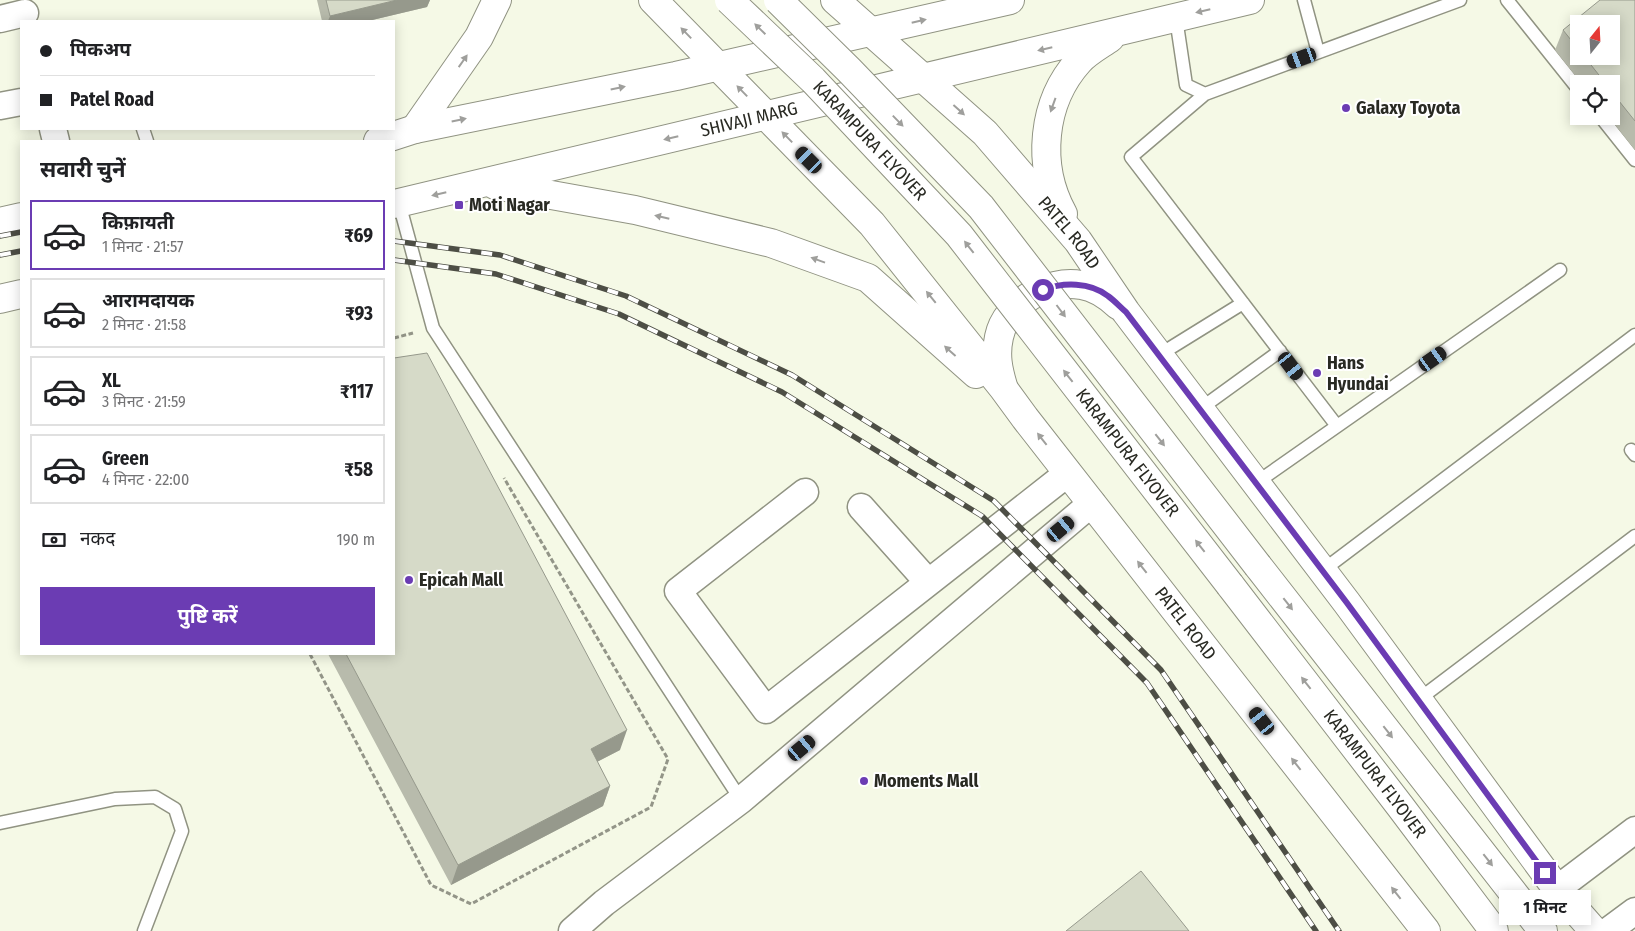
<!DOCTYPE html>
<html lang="hi">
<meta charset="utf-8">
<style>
body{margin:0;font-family:"Fira Sans Condensed","Noto Sans Devanagari",sans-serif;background:#f2f2f2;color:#202124;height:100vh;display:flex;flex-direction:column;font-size:19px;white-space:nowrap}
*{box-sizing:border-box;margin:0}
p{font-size:16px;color:#757577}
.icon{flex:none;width:28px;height:28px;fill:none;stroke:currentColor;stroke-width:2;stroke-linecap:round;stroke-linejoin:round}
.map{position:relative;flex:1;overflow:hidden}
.details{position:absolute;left:20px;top:140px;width:375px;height:515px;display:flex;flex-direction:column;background:#fff;border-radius:0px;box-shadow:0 2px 12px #0003}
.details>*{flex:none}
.banner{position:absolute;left:20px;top:20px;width:375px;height:110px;border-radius:0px;box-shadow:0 2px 12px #0003;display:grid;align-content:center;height:110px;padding:0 20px;background:#fff}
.needle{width:32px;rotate:18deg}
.tools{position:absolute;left:1570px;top:15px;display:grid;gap:10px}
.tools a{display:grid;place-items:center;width:50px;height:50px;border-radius:0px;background:#fff;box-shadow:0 2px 12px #0003;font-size:25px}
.end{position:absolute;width:22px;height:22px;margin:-11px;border:6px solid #6b3cb3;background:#fff;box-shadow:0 0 0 2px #fff}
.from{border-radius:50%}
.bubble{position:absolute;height:35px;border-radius:0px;background:#fff;box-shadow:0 2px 12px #0003;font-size:16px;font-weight:700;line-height:35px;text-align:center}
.car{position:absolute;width:15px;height:30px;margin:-15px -8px;border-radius:6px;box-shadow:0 0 4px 1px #0007;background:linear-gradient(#222 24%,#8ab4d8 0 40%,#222 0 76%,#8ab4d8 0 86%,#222 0)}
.banner b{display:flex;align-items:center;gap:18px;height:48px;font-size:19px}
.banner b+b{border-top:1px solid #e0e0e0}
.banner i{width:12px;height:12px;background:#202124}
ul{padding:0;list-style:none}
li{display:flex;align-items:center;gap:15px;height:70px;margin:0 10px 8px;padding:0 10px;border:2px solid #e0e0e0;border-radius:0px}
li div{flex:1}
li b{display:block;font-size:19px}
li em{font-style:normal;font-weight:700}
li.active{border-color:#6b3cb3}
li>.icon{width:45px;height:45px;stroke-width:1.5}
h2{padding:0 20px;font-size:22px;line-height:60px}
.pay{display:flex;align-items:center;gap:12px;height:55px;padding:0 20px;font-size:19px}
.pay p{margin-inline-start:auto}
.cta{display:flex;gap:10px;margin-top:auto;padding:10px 20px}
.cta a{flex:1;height:58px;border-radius:0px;background:#6b3cb3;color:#fff;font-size:20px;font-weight:700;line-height:58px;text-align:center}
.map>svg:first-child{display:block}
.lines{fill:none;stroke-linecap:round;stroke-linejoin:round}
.lane-casing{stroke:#909382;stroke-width:15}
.street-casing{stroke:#909382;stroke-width:29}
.secondary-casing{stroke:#909382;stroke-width:30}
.path{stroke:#939588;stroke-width:3;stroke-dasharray:5 2.5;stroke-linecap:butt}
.lane{stroke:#fff;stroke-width:12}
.street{stroke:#fff;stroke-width:26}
.secondary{stroke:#fff;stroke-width:28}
.rail-casing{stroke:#4d4e45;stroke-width:5.5}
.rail{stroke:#fff;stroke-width:4;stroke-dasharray:11;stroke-linecap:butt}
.secondary-bridge-casing{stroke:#909382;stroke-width:30;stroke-linecap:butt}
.secondary-bridge{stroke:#fff;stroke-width:28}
.wall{fill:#b8bbac;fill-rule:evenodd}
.shaded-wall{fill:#96998c}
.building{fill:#d6dac8;stroke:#96998c}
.oneway{fill:#9f9f9c}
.route{stroke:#6b3cb3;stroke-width:6}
.poi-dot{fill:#6b3cb3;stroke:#fff;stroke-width:2}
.labels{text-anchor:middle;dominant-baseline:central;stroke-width:4;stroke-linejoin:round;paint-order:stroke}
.poi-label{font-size:18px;font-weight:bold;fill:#292a23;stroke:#fff;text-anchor:start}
.street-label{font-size:18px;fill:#292a23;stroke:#fff}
</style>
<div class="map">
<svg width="1635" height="931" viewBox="0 0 1635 931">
<rect width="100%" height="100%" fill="#f5f9e6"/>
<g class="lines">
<g class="lane-casing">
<path id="lane" d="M1304,0l14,52
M1507,0l72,90
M1176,18l10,67 19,9 255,-94
M1205,94l-74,63 206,269
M1600,116l35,44
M143,129l4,12
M399,203l34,125 308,472
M1159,355l84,-52
M1200,409l80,-58
M1631,450l4,5
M1256,483l304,-213
M1322,571l313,-236
M1418,700l217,-164
M0,823l115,-24 40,-2 20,12 7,22 -38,100"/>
</g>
<g class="street-casing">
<path id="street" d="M0,19l25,-6
M0,106l21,-4
M53,129l3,12
M805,492l-127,99 88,119 302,-237
M861,507l67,75
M1557,889l78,-59
M572,931l32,-28 137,-103 351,-297
M1608,931l27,-20"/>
</g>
<g class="secondary-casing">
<g id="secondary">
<path id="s1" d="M653,0l219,224 131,164 22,30 401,513"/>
<path id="s2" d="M835,0l150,133 93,108 48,71 221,291 210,286 37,42"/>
<path d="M415,129l64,-92 18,-37"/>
<path d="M378,141l37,-12 261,-53 334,-76"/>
<path d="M495,185l140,25 136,33 97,35 108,96"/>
<path id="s3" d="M394,204l856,-204"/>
<path d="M1063,214c-27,-49 -21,-112 16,-153 8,-9 21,-16 31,-23"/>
<path d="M0,222l21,-5"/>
<path d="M0,299l21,-5"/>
<path d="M1003,386c-5,-17 -8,-31 -4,-49 7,-34 49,-58 82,-52 14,2 27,11 37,20"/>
<path d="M1258,566l285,365"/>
<path id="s4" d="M1230,585l170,221 94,125"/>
</g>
</g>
<path class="path" d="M394,338l19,-5
M310,654l121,231 40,19 180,-97 17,-48 -164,-281"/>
<use href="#lane" class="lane"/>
<use href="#street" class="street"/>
<use href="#secondary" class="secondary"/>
<g class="rail-casing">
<path id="rail" d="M0,236l21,-4
M394,241l106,14 126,41 166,79 202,126 167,169 178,261
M0,255l21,-4
M394,260l102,14 123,40 163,78 200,124 165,167 169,248"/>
</g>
<use href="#rail" class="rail"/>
<g class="secondary-bridge-casing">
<g id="secondary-bridge">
<path id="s5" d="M729,0l84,80 146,155 271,350"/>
<path d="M778,0l71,70 132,137 277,359"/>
</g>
</g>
<use href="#secondary-bridge" class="secondary-bridge"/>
</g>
<path class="wall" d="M317,0h113l-3,7 -59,14h-46z
M1635,0v150l-27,-34h3v-32h-29l-27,-34 8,-20zM1579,24l32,32h-32z
M328,654h66l226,96 -23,12 13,24 -7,20 -152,79z"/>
<path class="shaded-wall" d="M397,0h33l-3,7 -59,14h-40l2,-5z
M627,730l-7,20 -37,19 8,-20z
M610,786l-7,20 -152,79 7,-20z"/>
<path class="building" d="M326,0h71l-67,16z
M1600,0h35v121l-24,-30v-7h-5l-22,-28h27v-32h-32v26l-16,-20z
M427,353l200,377 -36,19 19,37 -152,79 -112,-211h48v-296z
M1141,871l48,60h-123z"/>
<defs><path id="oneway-solid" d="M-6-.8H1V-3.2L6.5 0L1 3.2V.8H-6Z" transform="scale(1.25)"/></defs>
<g class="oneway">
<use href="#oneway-solid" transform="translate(1203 11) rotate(167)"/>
<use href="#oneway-solid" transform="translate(919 21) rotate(-13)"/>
<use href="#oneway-solid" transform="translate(760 29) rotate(-136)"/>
<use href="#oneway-solid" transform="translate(686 33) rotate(-134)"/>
<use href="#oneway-solid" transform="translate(1045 49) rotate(167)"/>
<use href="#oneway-solid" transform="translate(463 61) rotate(-55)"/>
<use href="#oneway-solid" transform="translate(618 88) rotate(-12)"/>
<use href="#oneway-solid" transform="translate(742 91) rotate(-134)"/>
<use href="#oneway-solid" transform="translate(1053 105) rotate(110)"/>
<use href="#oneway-solid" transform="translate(959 110) rotate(42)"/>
<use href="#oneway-solid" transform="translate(459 120) rotate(-12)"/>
<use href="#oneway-solid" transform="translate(898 121) rotate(46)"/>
<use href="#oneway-solid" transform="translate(787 137) rotate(-134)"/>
<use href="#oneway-solid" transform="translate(671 138) rotate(167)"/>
<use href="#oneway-solid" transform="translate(439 194) rotate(167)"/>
<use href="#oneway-solid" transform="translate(662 217) rotate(-167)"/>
<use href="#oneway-solid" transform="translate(969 247) rotate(-128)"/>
<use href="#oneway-solid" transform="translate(818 260) rotate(-160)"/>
<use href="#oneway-solid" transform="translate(931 297) rotate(-129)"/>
<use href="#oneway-solid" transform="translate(1061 311) rotate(53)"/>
<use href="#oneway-solid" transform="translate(950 351) rotate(-138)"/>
<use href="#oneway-solid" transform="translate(1068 376) rotate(-128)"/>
<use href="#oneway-solid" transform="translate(1042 439) rotate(-128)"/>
<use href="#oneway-solid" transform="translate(1160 440) rotate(52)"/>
<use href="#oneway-solid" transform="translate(1200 546) rotate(-128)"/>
<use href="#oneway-solid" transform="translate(1142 567) rotate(-128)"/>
<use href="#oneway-solid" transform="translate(1288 604) rotate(52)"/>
<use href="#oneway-solid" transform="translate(1306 683) rotate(-128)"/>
<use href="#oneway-solid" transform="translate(1388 732) rotate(52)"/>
<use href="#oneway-solid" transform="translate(1296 764) rotate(-128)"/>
<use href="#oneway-solid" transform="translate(1488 860) rotate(52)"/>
<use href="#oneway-solid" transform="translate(1396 893) rotate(-128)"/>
</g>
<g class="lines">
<path class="route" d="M1043,290c20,-8 47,-8 65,6 7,5 12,11 18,16l221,291 198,270"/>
</g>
<g class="poi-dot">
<circle cx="1346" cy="108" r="5"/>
<rect x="454" y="200" width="10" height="10" rx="2.5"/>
<circle cx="1317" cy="373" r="5"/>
<circle cx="409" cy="580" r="5"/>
<circle cx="864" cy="781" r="5"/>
</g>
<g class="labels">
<g class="poi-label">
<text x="1356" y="108">Galaxy Toyota</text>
<text x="469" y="205">Moti Nagar</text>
<text x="1327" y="363">Hans<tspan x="1327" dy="21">Hyundai</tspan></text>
<text x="419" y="580">Epicah Mall</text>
<text x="874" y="781">Moments Mall</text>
</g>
<g class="street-label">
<text stroke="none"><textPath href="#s3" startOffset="365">SHIVAJI MARG</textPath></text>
<text stroke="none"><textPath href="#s5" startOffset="199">KARAMPURA FLYOVER</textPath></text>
<text stroke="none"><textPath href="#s2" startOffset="331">PATEL ROAD</textPath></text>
<text stroke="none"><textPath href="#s5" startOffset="604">KARAMPURA FLYOVER</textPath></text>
<text stroke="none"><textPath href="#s1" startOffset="821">PATEL ROAD</textPath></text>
<text stroke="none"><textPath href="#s4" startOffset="238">KARAMPURA FLYOVER</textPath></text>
</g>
</g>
</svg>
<div class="tools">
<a><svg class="needle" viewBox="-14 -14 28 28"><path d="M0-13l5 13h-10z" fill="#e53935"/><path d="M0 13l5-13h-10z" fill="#757577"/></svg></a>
<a><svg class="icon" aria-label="locate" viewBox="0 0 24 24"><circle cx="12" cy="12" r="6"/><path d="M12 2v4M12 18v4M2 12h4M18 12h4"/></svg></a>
</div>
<i class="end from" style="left:1043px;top:290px"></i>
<i class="end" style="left:1545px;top:873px"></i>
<div class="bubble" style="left:1499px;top:890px;width:92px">1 मिनट</div>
<i class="car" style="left:1302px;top:58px;rotate:250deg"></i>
<i class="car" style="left:809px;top:160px;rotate:315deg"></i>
<i class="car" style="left:1433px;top:359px;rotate:55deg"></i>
<i class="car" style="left:1291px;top:366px;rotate:143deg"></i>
<i class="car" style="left:1061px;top:529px;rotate:50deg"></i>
<i class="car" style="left:1262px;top:721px;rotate:322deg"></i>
<i class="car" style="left:802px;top:748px;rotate:50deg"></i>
<div class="banner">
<b><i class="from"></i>पिकअप</b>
<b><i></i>Patel Road</b>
</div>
<section class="details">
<h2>सवारी चुनें</h2>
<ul>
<li class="active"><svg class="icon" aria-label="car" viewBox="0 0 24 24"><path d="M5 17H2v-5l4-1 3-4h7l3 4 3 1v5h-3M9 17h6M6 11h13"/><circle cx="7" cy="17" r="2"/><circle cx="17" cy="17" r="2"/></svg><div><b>किफ़ायती</b><p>1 मिनट · 21:57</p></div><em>₹69</em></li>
<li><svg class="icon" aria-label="car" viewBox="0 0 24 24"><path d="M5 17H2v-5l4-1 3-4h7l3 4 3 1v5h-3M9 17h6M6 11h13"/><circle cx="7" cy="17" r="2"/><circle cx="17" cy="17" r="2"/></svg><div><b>आरामदायक</b><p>2 मिनट · 21:58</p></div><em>₹93</em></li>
<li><svg class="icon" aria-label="car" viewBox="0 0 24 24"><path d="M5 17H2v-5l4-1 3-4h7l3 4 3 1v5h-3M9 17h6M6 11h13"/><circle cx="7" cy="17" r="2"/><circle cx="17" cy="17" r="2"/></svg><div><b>XL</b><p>3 मिनट · 21:59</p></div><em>₹117</em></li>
<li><svg class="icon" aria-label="car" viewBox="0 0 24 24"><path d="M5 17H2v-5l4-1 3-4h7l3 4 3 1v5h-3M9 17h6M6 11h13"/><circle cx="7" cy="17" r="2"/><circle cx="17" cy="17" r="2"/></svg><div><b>Green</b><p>4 मिनट · 22:00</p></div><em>₹58</em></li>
</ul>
<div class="pay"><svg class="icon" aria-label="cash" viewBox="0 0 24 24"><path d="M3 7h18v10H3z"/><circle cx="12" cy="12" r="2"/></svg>नकद<p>190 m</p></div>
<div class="cta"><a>पुष्टि करें</a></div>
</section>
</div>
